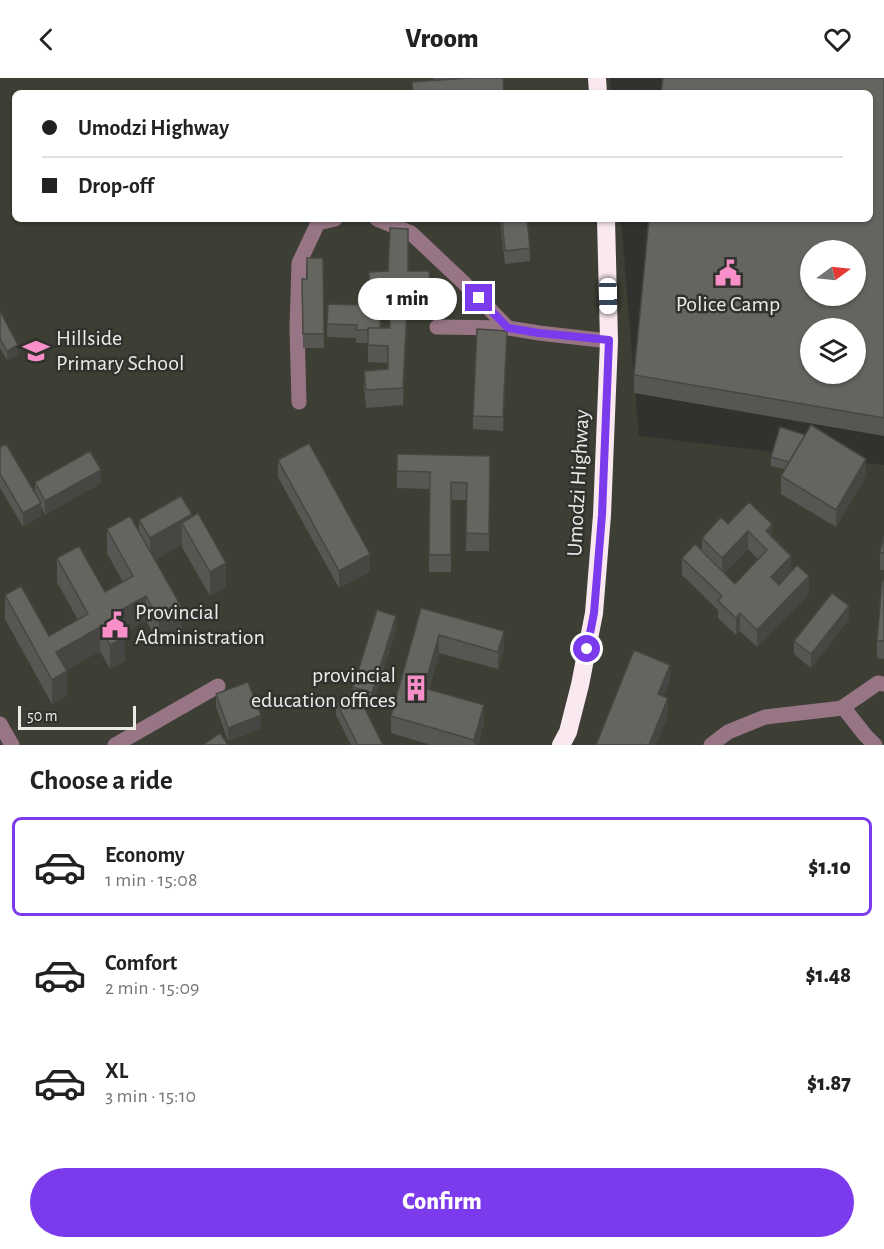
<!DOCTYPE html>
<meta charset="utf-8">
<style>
body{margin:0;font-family:"Alegreya Sans",sans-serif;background:#f2f2f2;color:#222;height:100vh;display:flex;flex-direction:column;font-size:22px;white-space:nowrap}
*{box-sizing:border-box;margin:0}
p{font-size:20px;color:#767676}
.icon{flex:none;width:33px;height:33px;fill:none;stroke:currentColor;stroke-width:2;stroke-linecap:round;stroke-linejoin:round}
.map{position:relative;height:667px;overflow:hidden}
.drawer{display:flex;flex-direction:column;background:#fff;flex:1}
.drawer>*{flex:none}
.top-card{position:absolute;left:12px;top:12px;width:861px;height:132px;border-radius:9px;box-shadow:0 2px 4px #0004;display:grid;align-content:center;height:132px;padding:0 30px;background:#fff}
.needle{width:39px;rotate:75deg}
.buttons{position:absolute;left:800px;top:162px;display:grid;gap:12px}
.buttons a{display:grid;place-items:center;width:66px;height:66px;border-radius:50%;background:#fff;box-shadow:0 2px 4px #0004;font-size:30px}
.scale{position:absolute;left:18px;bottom:15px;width:118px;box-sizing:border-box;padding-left:6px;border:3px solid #ebebe8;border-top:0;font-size:16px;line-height:21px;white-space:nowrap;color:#ebebe8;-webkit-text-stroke:4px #31322d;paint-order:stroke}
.end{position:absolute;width:27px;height:27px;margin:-14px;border:8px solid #7c3aed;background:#fff;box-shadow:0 0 0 3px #fff}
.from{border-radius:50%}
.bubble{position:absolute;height:42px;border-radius:21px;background:#fff;box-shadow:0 2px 4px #0004;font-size:20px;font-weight:800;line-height:42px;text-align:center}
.car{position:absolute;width:18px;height:36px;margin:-18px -9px;border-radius:8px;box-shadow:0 0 4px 2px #0007;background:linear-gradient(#fff 24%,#345 0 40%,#fff 0 76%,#345 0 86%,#fff 0)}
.top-card b{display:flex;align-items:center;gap:21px;height:57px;font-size:22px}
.top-card b+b{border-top:2px solid #e0e0e0}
.top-card i{width:15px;height:15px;background:#222}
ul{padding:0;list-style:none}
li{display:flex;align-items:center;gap:18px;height:99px;margin:0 12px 9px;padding:0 18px;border:3px solid transparent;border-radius:9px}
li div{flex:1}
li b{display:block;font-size:22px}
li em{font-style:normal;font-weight:800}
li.active{border-color:#7c3aed}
li>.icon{width:54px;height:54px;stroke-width:1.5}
h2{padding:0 30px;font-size:27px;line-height:72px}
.button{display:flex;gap:12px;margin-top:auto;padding:12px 30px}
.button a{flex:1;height:69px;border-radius:36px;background:#7c3aed;color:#fff;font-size:24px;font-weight:800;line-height:69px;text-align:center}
header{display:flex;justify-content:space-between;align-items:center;height:78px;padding:0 30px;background:#fff;font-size:27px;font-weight:800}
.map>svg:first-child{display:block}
.built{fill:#3d3e34}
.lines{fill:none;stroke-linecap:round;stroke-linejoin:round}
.minor{stroke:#977585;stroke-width:15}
.highway{stroke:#fae8f1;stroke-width:18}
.wall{fill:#565752;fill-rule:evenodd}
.shaded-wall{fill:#464742}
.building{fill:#64655f;stroke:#464742;stroke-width:1.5;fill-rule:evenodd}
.route{stroke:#7c3aed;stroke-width:8}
.labels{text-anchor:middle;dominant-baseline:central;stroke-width:5;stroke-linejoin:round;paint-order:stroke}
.poi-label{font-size:22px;fill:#ebebe8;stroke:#31322d;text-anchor:start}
.street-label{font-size:22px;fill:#ebebe8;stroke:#31322d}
</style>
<header><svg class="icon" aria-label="back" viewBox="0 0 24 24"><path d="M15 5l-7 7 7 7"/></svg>Vroom<svg class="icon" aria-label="heart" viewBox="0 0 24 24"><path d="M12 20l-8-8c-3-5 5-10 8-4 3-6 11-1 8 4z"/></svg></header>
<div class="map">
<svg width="884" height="667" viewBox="0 0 884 667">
<rect width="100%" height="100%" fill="#31322d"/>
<path class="built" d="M0,0h610l1,15h-596v126h606l18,217 245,29v280h-884z"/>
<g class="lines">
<path class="minor" d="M377,141l34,14 54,51 43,44 31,5 70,8
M437,249l71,1
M299,324l-2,-74 2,-65 19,-40 17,-4
M0,646l12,21
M115,667l103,-59
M711,667l17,-13 37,-15 78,-9
M875,667l-10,-10 -22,-28 35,-24 6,1"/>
<path class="highway" d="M597,0l1,15
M561,667l7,-13 12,-47 14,-72 8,-98 7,-174 -3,-122"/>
</g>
<path class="wall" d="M433,0h30l-29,2z
M884,0v358l-250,-43v-18z
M500,141h27l3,29v13l-25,3z
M323,180l1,90h-21l-1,-69h5z
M408,193l22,17v17l-22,-1 -5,101 -37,3 -2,-20v-17l24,-2v-6l-20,-1v-19h-12v-5l-29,-1v-13l30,-19 13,-5 -1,-28zM381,229h8v21h-8z
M0,233l18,43 -11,6 -7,-12z
M507,266l-4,87 -30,-2v-13z
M0,369l35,45v-10l66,1 -56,32 -4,-8v9l-18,11 -23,-39z
M397,376l93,2 -1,95h-23l1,-51h-16v72h-22v-83l-32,-1z
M771,379l95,19 -30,51 -55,-33v-18l4,-7 -14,-3z
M278,382l92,112 -31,16 -61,-111z
M192,439l34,70 -16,9 -28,-49v-3l-27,16 27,72 -23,13 -13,-25 -23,13 2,28 -15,8 -10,-18 -34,19 1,25 -15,9 -47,-85v-24l44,41 29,-16 -21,-38v-24l48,34 18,-10 -16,-29v-24l32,2v-11z
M728,446l44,14 19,34 18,22 -52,53 -17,-16 -4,4 -18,-17v-8l-36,-35v-17l20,-7v-13zM748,471l10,10 -23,25 -11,-11z
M884,458v34h-4v-17z
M884,503v78l-7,-1v-17z
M421,530l83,41 -6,20 -59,-16 -10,37 55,32 -6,23h-47l-40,-12v-17z
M849,541l-38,49 -17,-14v-13z
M396,551l-24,77 -10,-3 21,42h-32l-15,-30v-13l17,-9v-6z
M216,616l45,35 -33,12 -12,-34z"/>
<path class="shaded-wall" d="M408,209v17l-5,101v-17z
M507,253v13l-4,87v-14z
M18,267v9l-11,6v-9z
M866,381v17l-30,51v-17z
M101,392v13l-56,32v-14z
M41,425v13l-18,11v-14z
M192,436v24l-10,-15v21l-32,19v-25z
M772,446v17l-6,-10z
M748,453v18l-26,26v-17z
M370,476v18l-31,16v-17z
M791,478v17l-20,21v-17z
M226,485v24l-16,9v-24z
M809,498v18l-52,53v-17z
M146,518v24l-34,19v-24z
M849,528v13l-38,49v-14z
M182,530v24l-23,13v-24z
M740,535v18l-4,4v-17z
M396,538v13l-24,77v-13z
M100,549v24l-44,25v-24z
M504,553v18l-6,20v-17z
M439,557v18l-15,53v-18z
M125,559v24l-15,8v-24z
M670,587v17l-12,29v-17z
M67,593v24l-15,9v-24z
M668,620v18l-12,29h-7z
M484,627v17l-6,23h-4v-5z
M261,637v14l-33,12v-13z"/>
<path class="building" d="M468,0h35l1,15h-91l-1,-11z
M663,0h221v340l-250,-43 15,-156h221v-126h-209zM810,172h45v46h-45zM810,250h45v46h-45z
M502,141h25l3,29 -25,3z
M390,150l18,1v42h21l1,17 -22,-1 -5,101 -37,2 -2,-19 24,-2v-23l-20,-1v-17h22l-1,-38h-19l-1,-18 19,-1z
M307,180h16l1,76h-21l-1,-55h5z
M357,221l24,1 -1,28h-12v2h-12l1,-5 -30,-1 1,-20 29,1z
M0,233l18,34 -11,6 -7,-12z
M477,251l30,2 -4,86 -30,-1z
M811,347l55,34 -30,51 -55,-34z
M780,349l25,8 -16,27 -18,-5z
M309,365l61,111 -31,17 -61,-111z
M6,366l35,59 -18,10 -23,-39v-27z
M90,373l11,19 -56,31 -10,-19z
M397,376l93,2 -1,78 -23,-1 1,-50 -16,-1v73h-22l1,-83 -33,-1z
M181,418l11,18 -42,24 -11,-18z
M749,424l23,22 -6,7 25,25 -20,21 8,8 18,-20 12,11 -52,54 -17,-17 -4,5 -18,-17 4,-5 -40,-38 13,-14 40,40 32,-34 -19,-19 -26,27 -20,-20 19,-21 7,7z
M198,435l28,50 -16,9 -28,-49z
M130,438l52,92 -23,13 -13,-25 -34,19 13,22 -15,8 -10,-18 -44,25 11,19 -15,9 -47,-85 16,-9 28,50 39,-22 -31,-56 22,-12 26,46 28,-16 -26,-47z
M884,458v17h-4z
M882,503h2v60h-7z
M832,515l17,13 -38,48 -17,-13z
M421,530l83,23 -6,21 -59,-17 -15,53 60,17 -10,35 -83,-24z
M377,532l19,6 -24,77 -19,-6z
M634,572l36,15 -12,29 10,4 -19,47h-6l-3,-1v1h-44z
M248,604l13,33 -33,13 -12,-34z
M356,613l27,54h-25l-22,-43z
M220,655l8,12h-25z"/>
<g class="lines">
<path class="route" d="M479,220l29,30 31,5 70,7 -7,175 -8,98 -7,36"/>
</g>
<defs>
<g id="civic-bare" transform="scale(2.07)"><path d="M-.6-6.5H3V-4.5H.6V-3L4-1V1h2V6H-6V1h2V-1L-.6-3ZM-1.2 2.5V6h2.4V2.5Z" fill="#f98fc9" stroke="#31322d" stroke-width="2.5" paint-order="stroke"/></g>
<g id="school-bare" transform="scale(2.07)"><path d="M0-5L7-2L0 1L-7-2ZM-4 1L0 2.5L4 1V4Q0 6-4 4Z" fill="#f98fc9" stroke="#31322d" stroke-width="2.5" paint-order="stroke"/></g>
<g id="building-bare" transform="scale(2.07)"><path d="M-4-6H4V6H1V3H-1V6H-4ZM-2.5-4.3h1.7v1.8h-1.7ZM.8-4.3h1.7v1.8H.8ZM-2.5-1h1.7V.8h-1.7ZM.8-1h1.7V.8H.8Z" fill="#f98fc9" stroke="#31322d" stroke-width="2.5" paint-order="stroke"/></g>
</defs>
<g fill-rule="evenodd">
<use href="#civic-bare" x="728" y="195"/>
<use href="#school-bare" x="36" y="273"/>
<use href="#civic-bare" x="115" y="547"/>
<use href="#building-bare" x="416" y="610"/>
</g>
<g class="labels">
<g class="poi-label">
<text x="728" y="226" text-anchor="middle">Police Camp</text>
<text x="56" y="260">Hillside<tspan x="56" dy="25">Primary School</tspan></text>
<text x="135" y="534">Provincial<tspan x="135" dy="25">Administration</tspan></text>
<text x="396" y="597" text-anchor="end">provincial<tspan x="396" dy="25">education offices</tspan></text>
</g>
<g class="street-label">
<text transform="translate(578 405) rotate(-87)">Umodzi Highway</text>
</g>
</g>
</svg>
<div class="buttons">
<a><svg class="needle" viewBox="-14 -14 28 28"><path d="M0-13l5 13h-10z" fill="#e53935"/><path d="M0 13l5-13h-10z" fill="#767676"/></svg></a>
<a><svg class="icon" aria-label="layers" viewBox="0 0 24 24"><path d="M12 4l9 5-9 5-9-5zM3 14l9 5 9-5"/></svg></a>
</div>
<div class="scale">50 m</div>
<i class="end from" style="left:587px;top:571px"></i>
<i class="end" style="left:479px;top:220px"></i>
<div class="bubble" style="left:358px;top:200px;width:99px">1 min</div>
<i class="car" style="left:608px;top:218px;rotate:179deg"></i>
<div class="top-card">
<b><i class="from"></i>Umodzi Highway</b>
<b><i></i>Drop-off</b>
</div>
</div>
<section class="drawer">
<h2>Choose a ride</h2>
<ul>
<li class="active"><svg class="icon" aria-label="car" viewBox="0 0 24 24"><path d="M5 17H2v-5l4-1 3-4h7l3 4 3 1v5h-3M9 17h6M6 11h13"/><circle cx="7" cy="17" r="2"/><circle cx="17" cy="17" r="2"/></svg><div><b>Economy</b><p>1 min · 15:08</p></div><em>$1.10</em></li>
<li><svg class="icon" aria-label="car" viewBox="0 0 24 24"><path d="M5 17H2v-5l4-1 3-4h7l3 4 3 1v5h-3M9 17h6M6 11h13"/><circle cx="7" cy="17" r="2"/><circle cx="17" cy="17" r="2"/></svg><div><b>Comfort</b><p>2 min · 15:09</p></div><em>$1.48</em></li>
<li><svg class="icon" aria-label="car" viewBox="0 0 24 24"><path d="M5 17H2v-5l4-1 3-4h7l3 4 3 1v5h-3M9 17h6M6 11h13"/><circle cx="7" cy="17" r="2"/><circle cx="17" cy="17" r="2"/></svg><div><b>XL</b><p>3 min · 15:10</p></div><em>$1.87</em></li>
</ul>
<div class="button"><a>Confirm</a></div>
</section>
